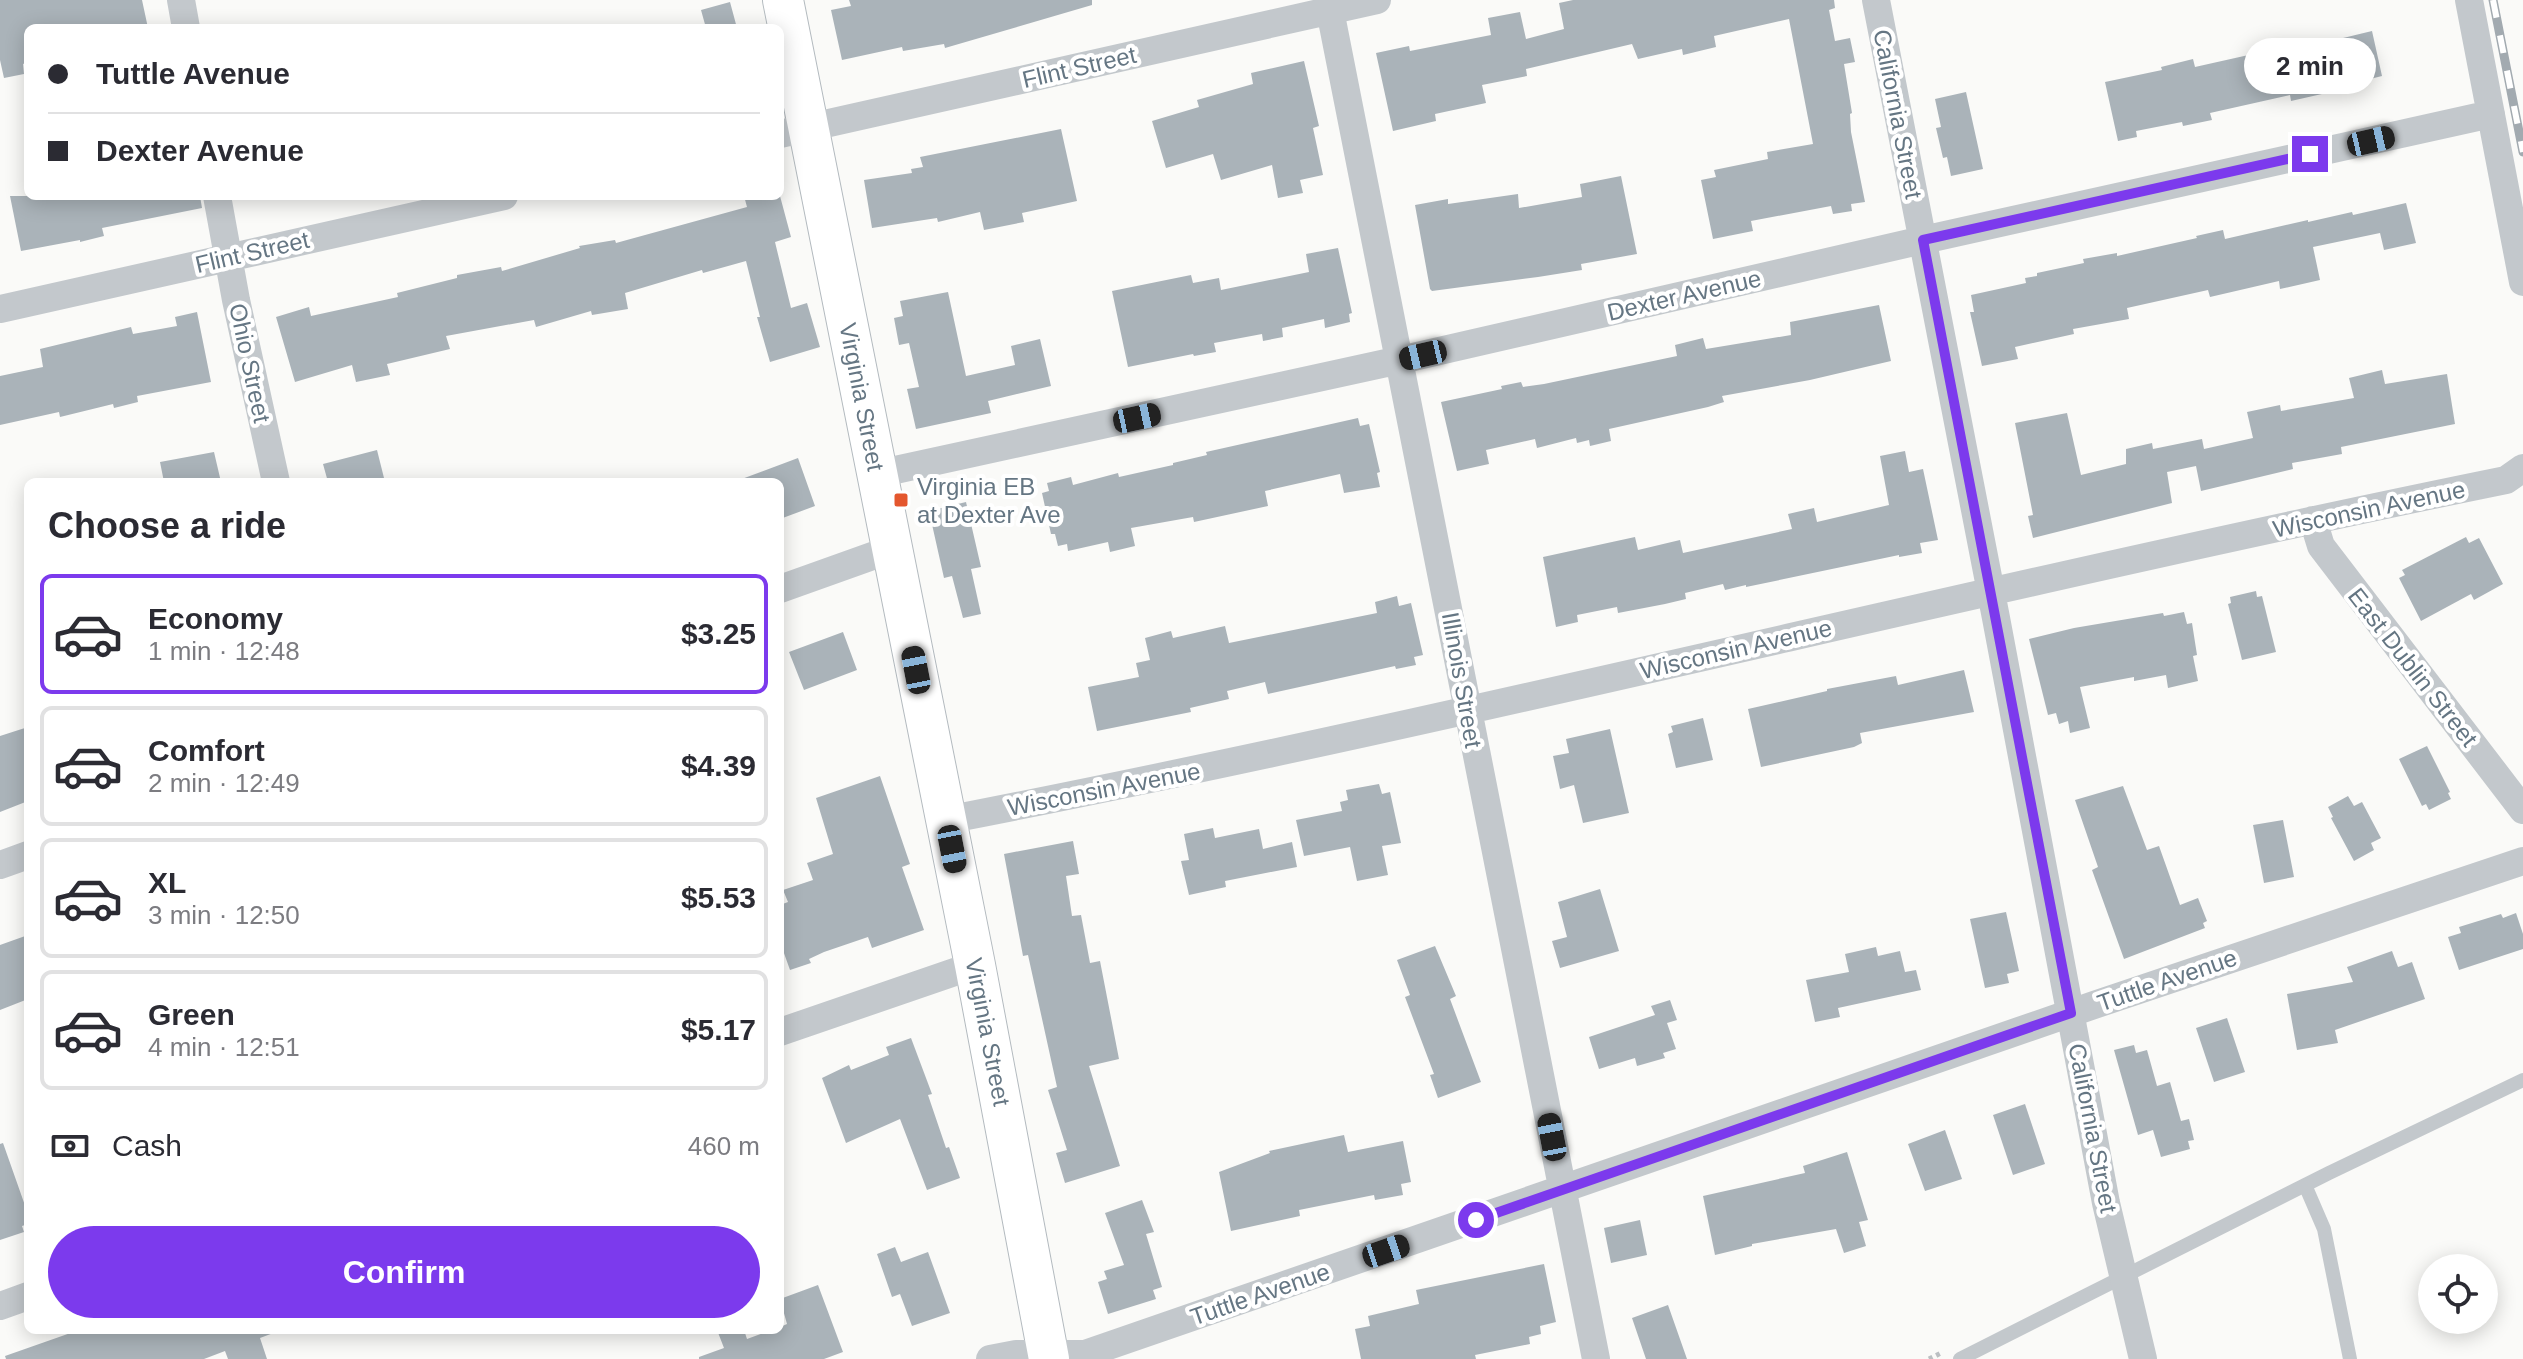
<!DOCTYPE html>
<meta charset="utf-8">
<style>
body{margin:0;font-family:Arial,sans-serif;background:#f7f7f7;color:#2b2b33;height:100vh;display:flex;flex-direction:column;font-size:30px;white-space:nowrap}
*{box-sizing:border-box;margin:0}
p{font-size:26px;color:#7c7c81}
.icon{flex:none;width:44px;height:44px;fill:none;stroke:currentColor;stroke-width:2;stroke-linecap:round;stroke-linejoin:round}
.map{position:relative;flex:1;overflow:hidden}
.sheet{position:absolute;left:24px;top:478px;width:760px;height:856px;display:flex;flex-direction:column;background:#fff;border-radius:12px;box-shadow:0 4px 20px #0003}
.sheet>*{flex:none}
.guide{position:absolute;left:24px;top:24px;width:760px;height:176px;border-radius:12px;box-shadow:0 4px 20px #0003;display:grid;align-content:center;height:176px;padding:0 24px;background:#fff}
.tools{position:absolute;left:2418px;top:1254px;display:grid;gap:16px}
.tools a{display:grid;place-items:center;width:80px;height:80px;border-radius:50%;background:#fff;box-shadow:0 4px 20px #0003;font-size:40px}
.end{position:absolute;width:36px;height:36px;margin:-18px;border:10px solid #7c3aed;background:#fff;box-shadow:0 0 0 4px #fff}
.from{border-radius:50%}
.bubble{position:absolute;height:56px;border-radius:28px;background:#fff;box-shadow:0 4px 20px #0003;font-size:26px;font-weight:600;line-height:56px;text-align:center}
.car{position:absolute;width:24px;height:48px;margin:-24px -12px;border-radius:10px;box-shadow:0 0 6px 2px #0007;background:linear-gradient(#222 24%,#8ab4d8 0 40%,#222 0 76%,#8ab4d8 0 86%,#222 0)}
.guide b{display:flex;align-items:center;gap:28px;height:76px;font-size:30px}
.guide b+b{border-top:2px solid #e1e1e2}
.guide i{width:20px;height:20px;background:#2b2b33}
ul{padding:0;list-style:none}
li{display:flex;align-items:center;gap:24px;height:120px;margin:0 16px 12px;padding:0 8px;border:4px solid #e1e1e2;border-radius:12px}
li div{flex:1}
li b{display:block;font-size:30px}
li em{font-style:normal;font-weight:600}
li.selected{border-color:#7c3aed}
li>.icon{width:72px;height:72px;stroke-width:1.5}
h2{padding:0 24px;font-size:36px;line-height:96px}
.pay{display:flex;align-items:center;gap:20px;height:88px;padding:0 24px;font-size:30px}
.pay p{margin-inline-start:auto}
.primary-button{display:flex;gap:16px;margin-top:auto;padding:16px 24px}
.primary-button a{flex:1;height:92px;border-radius:48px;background:#7c3aed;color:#fff;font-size:32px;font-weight:600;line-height:92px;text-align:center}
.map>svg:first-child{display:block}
.building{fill:#aab3b9}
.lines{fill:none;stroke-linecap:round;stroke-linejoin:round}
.secondary-casing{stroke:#b3babf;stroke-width:42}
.path{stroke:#bbbfc2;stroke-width:5;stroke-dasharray:4 4;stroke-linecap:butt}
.lane{stroke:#c3c8cc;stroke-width:14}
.street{stroke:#c3c8cc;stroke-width:28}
.secondary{stroke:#fff;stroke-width:40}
.rail-casing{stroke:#a2aab0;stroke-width:9}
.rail{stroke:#fff;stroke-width:6;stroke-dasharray:18;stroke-linecap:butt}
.route{stroke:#7c3aed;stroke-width:10}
.poi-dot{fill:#e4572e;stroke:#fff;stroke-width:3}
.labels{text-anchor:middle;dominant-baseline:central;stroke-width:8;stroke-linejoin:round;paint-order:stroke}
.street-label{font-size:24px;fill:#657683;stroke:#fff}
.poi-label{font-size:24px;fill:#657683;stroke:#fff;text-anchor:start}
</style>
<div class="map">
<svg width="2523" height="1359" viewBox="0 0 2523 1359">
<rect width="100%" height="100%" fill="#fafaf8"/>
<path class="building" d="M0,0h142l6,28h-120v34l-5,2 1,10 -20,4 -4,-18z
M849,0h243v5l-147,43 -1,-4 -41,7 -1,-4 -60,13 -11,-50 20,-4z
M1573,0h261l1,8 -6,2 6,31 15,-3 5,24 -11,2 8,49 -2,1 1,18 14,70 -14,2 1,7 -19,3 -2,-8 -80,15 2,10 -40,8 -12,-59 15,-3 -2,-7 54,-11 -1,-7 46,-8 -24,-125 -75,17 2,11 -33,8 -1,-6 -44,10 -6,-15 -106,25 1,7 -45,9 4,18 -51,11 1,7 -43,10 -17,-78 33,-7 1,5 81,-16 -3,-17 32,-6 6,27 38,-10 -5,-26z
M730,2l7,26h-31l-5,-18z
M2372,31l10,45 -16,4v4l-75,17 -1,-6 -80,18 2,7 -29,6 -1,-4 -46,9 1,6 -19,4 -13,-59 57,-12 -1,-3 32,-8 2,8 58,-13 2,8 85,-18 -1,-5z
M1304,61l15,65 -6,2 10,47 -23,5 3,13 -25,5 -6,-33 -51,15 -8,-26 -47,14 -14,-47 47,-14 -2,-7 56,-16 -2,-11z
M1966,92l17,77 -32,7 -4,-19 -4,1 -7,-30 5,-1 -6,-28z
M1061,129l16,72 -55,12 2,9 -40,8 -4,-18 -42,10 -1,-4 -65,10 -8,-48 48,-7 -1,-4 12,-2 -3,-10z
M1621,176l16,78 -56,10 1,6 -44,7 -106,14 -2,-2 -15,-84 33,-6v5l70,-10 1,14 63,-11 -2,-13z
M10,196h190l2,12 -100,20 2,8 -24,6v-2l-59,11z
M744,196h36l11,41 -16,5 16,66 16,-5 13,44 -50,15 -13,-45h3l-14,-56 -43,12 -1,-3 -77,23 3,16 -36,6 -1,-4 -55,16 -2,-7 -88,16 4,13 -63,15 3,11 -34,7 -4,-17 -57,17 -19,-65 33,-10 2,9 87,-19 -1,-4 60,-15v-3l44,-8 1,4 78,-23 -1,-2 36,-6 1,3 131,-36z
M2406,203l10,40 -32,7 -4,-17 -67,14 7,33 -40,9 -1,-8 -69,16 -2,-7 -81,18 2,11 -56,10 1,5 -59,13 3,12 -36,7 -12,-54h4l-3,-17 55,-12 -1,-5 12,-2v-3l47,-10 -1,-4 34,-6v3l80,-18 -1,-2 27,-6 2,9 83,-19v2l44,-10 1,3z
M1338,248l14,65 -3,1 1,8 -25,6 -1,-9 -42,9 1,9 -20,4 -1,-7 -48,9 2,9 -22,4 -1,-2 -65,13 -16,-76 79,-16 2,8 26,-5 2,12 88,-18 -3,-18z
M948,292l18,84 49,-11 -4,-19 29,-7 11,47 -63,15 3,12 -75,16 -9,-40 12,-2 -10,-44 -10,2 -5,-27 9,-2 -3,-15z
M1879,305l12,56 -81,19 -88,16 2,6 -16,5 -99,22 2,12 -21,5 -1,-6 -12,3 -1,-5 -39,10 -2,-9 -49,11 3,14 -32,7 -16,-69 61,-13 -1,-3 20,-4 2,5 21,-3 133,-28 -2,-11 28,-7 3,11 85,-14 -1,-13z
M197,312l14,70 -74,14 1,6 -24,6 -1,-4 -53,13 -1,-5 -59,13v-49l43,-9 -3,-18 91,-22 2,7 44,-8 -2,-9z
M2382,370l3,14 62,-10 8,50 -114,23 1,7 -50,9 1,6 -92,22 -5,-25 -29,6 5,31 -139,35 -5,-22 5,-1 -18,-92 52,-10 14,62 45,-11v-15l26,-6 1,6 49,-10 2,10 49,-11 -6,-26 33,-7 1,6 73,-13 -5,-20z
M1358,418l2,8 9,-2 11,48 -3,1 3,14 -36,6 -4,-19 -75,17 3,15 -74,16 -1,-5 -62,11 4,18 -25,6 -2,-10 -40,9 -1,-7 -9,2 -3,-12h-4l-9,-41 7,-2 -2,-8 24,-6 2,8 45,-12 1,4 54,-12v-2l34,-8 -1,-3z
M377,450l8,32h-57l-5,-18z
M1905,451l4,21 14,-3 15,71 -18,3 2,10 -23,4v-2l-153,32v-2l-21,5 -2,-6 -38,9 1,6 -21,5 -47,9 -1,-6 -40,8 1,7 -22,5 -13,-70 92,-20 3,13 42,-10 3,13 109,-24 -4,-15 26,-6 3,14 72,-17 -9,-49z
M214,452l7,30h-57l-4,-20z
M798,458l17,48 -35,13v-37h-41v-2z
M966,502l15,65 -10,2 10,45 -18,4 -11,-42 -8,2 -15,-67z
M2466,537l3,6 10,-5 24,46 -29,16 -3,-6 -50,27 -22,-43 6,-3 -3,-5z
M2256,591l1,6 5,-1 14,56 -34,8 -14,-56 3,-1 -1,-6z
M1397,596l2,10 12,-3 12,52 -9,2 2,8 -20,4 -1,-3 -127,28 -3,-12 -38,9 2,8 -39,9 1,4 -94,19 -9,-44 51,-10 -3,-14 14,-3 -5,-22 26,-7 2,7 52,-12 4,17 148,-30 -2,-11z
M2184,612l3,12 5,-1 5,32 -4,1 5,25 -30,7 -2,-13 -32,6v-4l-54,10 10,41 -20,5 -2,-12 -9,3 -3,-11 -8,2 -19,-76 45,-11 89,-15 1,3z
M843,632l14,38 -53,20 -15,-38z
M1964,670l10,42 -114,21 2,10 -8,4 -93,20 -13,-58 79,-18v-2l69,-13 2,9z
M1703,718l10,42 -37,8 -8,-34 5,-2 -2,-6z
M28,727v74l-28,11v-76z
M1610,729l19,84 -46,10 -9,-38 -14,4 -7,-33 16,-3 -3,-14z
M2427,746l23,46 -2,1 3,6 -22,11 -3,-6 -4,2 -23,-47z
M880,776l30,88 -8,3 22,63 -52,18 -4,-11 -44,15 -15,7 2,4 -21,7 -10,-28v-37l8,-3 -5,-12 30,-10 -6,-17 26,-9 -17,-56z
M1379,784l3,10 8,-2 11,51 -19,3 6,29 -31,6 -7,-34 -46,9 -8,-36 46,-9 -2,-9 8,-2 -2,-10z
M2123,786l24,64 12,-4 21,59 18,-7 9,23 -4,2 2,5 -81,31 -32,-89 6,-3 -23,-67z
M2348,796l6,10 8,-4 19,36 -10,5 3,7 -20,11 -23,-43 2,-1 -5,-10z
M2283,820l11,57 -30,6 -11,-58z
M1213,828l2,10 44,-9 4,20 29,-7 5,25 -72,14 1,6 -37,8 -8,-34 8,-1 -5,-26z
M1073,841l6,33 -13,2 6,40 9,-1 9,48 10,-2 19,98 -30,7 31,100 -55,17 -9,-30 11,-3 -19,-60 9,-3 -29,-132 -5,1 -19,-102z
M1600,889l19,62 -59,17 -8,-27 15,-4 -9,-35z
M2006,912l13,59 -12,3 2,9 -24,5 -15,-69z
M2516,913l7,21v15l-64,21 -11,-33 13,-4 -2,-6 42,-13 2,4z
M28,935v64l-28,11v-65z
M1435,946l21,50 -6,3 31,83 -43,16 -8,-23 4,-1 -29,-77 5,-2 -13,-35z
M1876,947l2,9 22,-5 5,21 11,-2 5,20 -83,18 2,9 -25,5 -9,-42 43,-8 -4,-18z
M2392,951l6,16 14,-5 13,37 -90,31 3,13 -41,7 -10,-56 66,-12 -6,-15z
M1670,1000l7,20 -10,3 9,26 -13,4 2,5 -28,8 -2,-8 -36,11 -10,-32 66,-22 -4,-9z
M2227,1018l18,54 -31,10 -18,-54z
M911,1038l21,56 -4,1 18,53 3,-1 11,31 -33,12 -27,-71 -54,24 -24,-65 27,-13 2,5 38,-15 -3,-8z
M2134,1045l2,8 11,-3 10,36 13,-4 11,39 8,-2 5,21 -6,1 2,8 -29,8 -8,-27 -15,5 -24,-85z
M2025,1104l20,60 -32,11 -20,-60z
M1945,1130l17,49 -37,12 -17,-47z
M1344,1135l4,17 55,-11 8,41 -10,2 2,11 -28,5 -1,-5 -75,15 1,6 -69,15 -12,-59 51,-19 -1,-2z
M3,1143l25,71v10l-6,2 2,6 -24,8v-96z
M1847,1152l21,68 -9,2 7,24 -22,7 -8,-24 -84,15v2l-37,9 -12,-59 102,-23 -2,-7z
M1142,1200l12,32 -8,2 16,53 -9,3 3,9 -48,15 -10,-32 9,-3 -3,-8 20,-6 -19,-52z
M1640,1220l7,35 -36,8 -7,-35z
M895,1247l6,15 27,-10 22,61 -38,13 -12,-32 -8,3 -15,-43z
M1544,1264l12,58 -16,4 1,8 -12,3 1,7 -55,11 1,4h-115l-6,-30 15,-3 -2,-10 51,-12 -3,-14z
M818,1285l25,67 -19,7h-125v-2l25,-9 -7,-18h27l3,9 24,-9h9v-3l7,-3 -7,-25z
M1668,1305l19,54h-41l-14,-41z
M79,1330h196l1,2 -16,6 7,21h-39l-3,-8 -21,8h-198l-1,-3z"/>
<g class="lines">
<g class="secondary-casing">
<path id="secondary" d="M783,0l192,965 74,394"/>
</g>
<path class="path" d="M1929,1359l12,-6"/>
<path class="lane" d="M2305,1185l19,44 26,130
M1960,1359l369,-186 194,-93"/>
<path class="street" d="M181,0l5,28
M1328,0l268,1359
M1876,0l120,618 110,585 37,156
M2469,0l54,282
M780,134l597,-134
M217,196l19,104 40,182
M0,309l504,-113
M877,474l523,-114 523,-120 568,-126
M2313,520l8,26 202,264
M780,589l112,-40
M946,820c522,-101 1038,-234 1560,-340l17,-12
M0,865l28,-10
M780,1032l195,-67
M0,1306l28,-10
M990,1359l26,-5h69l1009,-349 429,-144"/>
<use href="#secondary" class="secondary"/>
<g class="rail-casing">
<path id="rail" d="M2493,0l30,152"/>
</g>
<use href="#rail" class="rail"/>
</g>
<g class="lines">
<path class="route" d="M1476,1220l595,-207 -148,-773 387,-86"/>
</g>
<rect class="poi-dot" x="893" y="492" width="16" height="16" rx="4"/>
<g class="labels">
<g class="street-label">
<text transform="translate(1079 67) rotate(-13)">Flint Street</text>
<text transform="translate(1898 114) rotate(79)">California Street</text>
<text transform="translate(252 252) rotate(-13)">Flint Street</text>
<text transform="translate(1684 295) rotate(-13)">Dexter Avenue</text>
<text transform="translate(250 363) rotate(78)">Ohio Street</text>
<text transform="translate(862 397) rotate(79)">Virginia Street</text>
<text transform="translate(2369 509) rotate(-12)">Wisconsin Avenue</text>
<text transform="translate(1736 649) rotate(-13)">Wisconsin Avenue</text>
<text transform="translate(2413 667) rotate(52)">East Dublin Street</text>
<text transform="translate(1462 680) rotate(80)">Illinois Street</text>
<text transform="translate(1104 789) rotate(-11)">Wisconsin Avenue</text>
<text transform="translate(2167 980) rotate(-19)">Tuttle Avenue</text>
<text transform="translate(988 1032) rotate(79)">Virginia Street</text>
<text transform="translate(2093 1128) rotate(79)">California Street</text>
<text transform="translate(1260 1294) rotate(-19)">Tuttle Avenue</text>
</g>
<g class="poi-label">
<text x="917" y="486">Virginia EB<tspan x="917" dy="28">at Dexter Ave</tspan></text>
</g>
</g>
</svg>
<div class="tools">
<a><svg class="icon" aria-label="locate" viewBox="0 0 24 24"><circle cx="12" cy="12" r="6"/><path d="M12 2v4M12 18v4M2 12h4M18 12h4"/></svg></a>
</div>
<i class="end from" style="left:1476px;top:1220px"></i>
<i class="end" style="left:2310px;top:154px"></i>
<div class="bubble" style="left:2244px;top:38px;width:132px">2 min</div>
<i class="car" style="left:2371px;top:141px;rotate:77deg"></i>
<i class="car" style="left:1423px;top:355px;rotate:257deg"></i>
<i class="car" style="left:1137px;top:418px;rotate:78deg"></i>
<i class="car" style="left:916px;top:670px;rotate:349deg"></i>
<i class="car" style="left:952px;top:849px;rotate:169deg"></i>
<i class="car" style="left:1552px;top:1137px;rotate:349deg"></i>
<i class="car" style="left:1386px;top:1251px;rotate:71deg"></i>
<div class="guide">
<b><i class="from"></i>Tuttle Avenue</b>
<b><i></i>Dexter Avenue</b>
</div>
<section class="sheet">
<h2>Choose a ride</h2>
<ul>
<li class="selected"><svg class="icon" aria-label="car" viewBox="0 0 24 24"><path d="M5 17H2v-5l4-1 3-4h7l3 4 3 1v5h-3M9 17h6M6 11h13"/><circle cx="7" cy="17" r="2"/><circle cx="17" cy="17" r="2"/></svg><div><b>Economy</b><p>1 min · 12:48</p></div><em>$3.25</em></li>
<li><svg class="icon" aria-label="car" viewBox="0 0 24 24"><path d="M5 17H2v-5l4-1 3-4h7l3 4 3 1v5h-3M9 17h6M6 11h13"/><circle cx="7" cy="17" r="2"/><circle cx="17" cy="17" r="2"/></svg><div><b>Comfort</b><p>2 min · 12:49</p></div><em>$4.39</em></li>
<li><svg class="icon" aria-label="car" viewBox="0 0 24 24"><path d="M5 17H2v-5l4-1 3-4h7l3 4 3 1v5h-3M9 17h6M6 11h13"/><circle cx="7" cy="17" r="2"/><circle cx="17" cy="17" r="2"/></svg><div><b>XL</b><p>3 min · 12:50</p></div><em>$5.53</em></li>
<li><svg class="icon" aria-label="car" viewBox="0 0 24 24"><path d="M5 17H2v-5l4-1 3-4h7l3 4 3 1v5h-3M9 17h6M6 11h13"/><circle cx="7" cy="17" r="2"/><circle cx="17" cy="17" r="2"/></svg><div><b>Green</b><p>4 min · 12:51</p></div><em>$5.17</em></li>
</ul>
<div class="pay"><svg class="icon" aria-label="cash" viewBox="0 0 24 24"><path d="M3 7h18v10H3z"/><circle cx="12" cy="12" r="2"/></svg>Cash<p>460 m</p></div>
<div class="primary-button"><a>Confirm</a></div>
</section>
</div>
